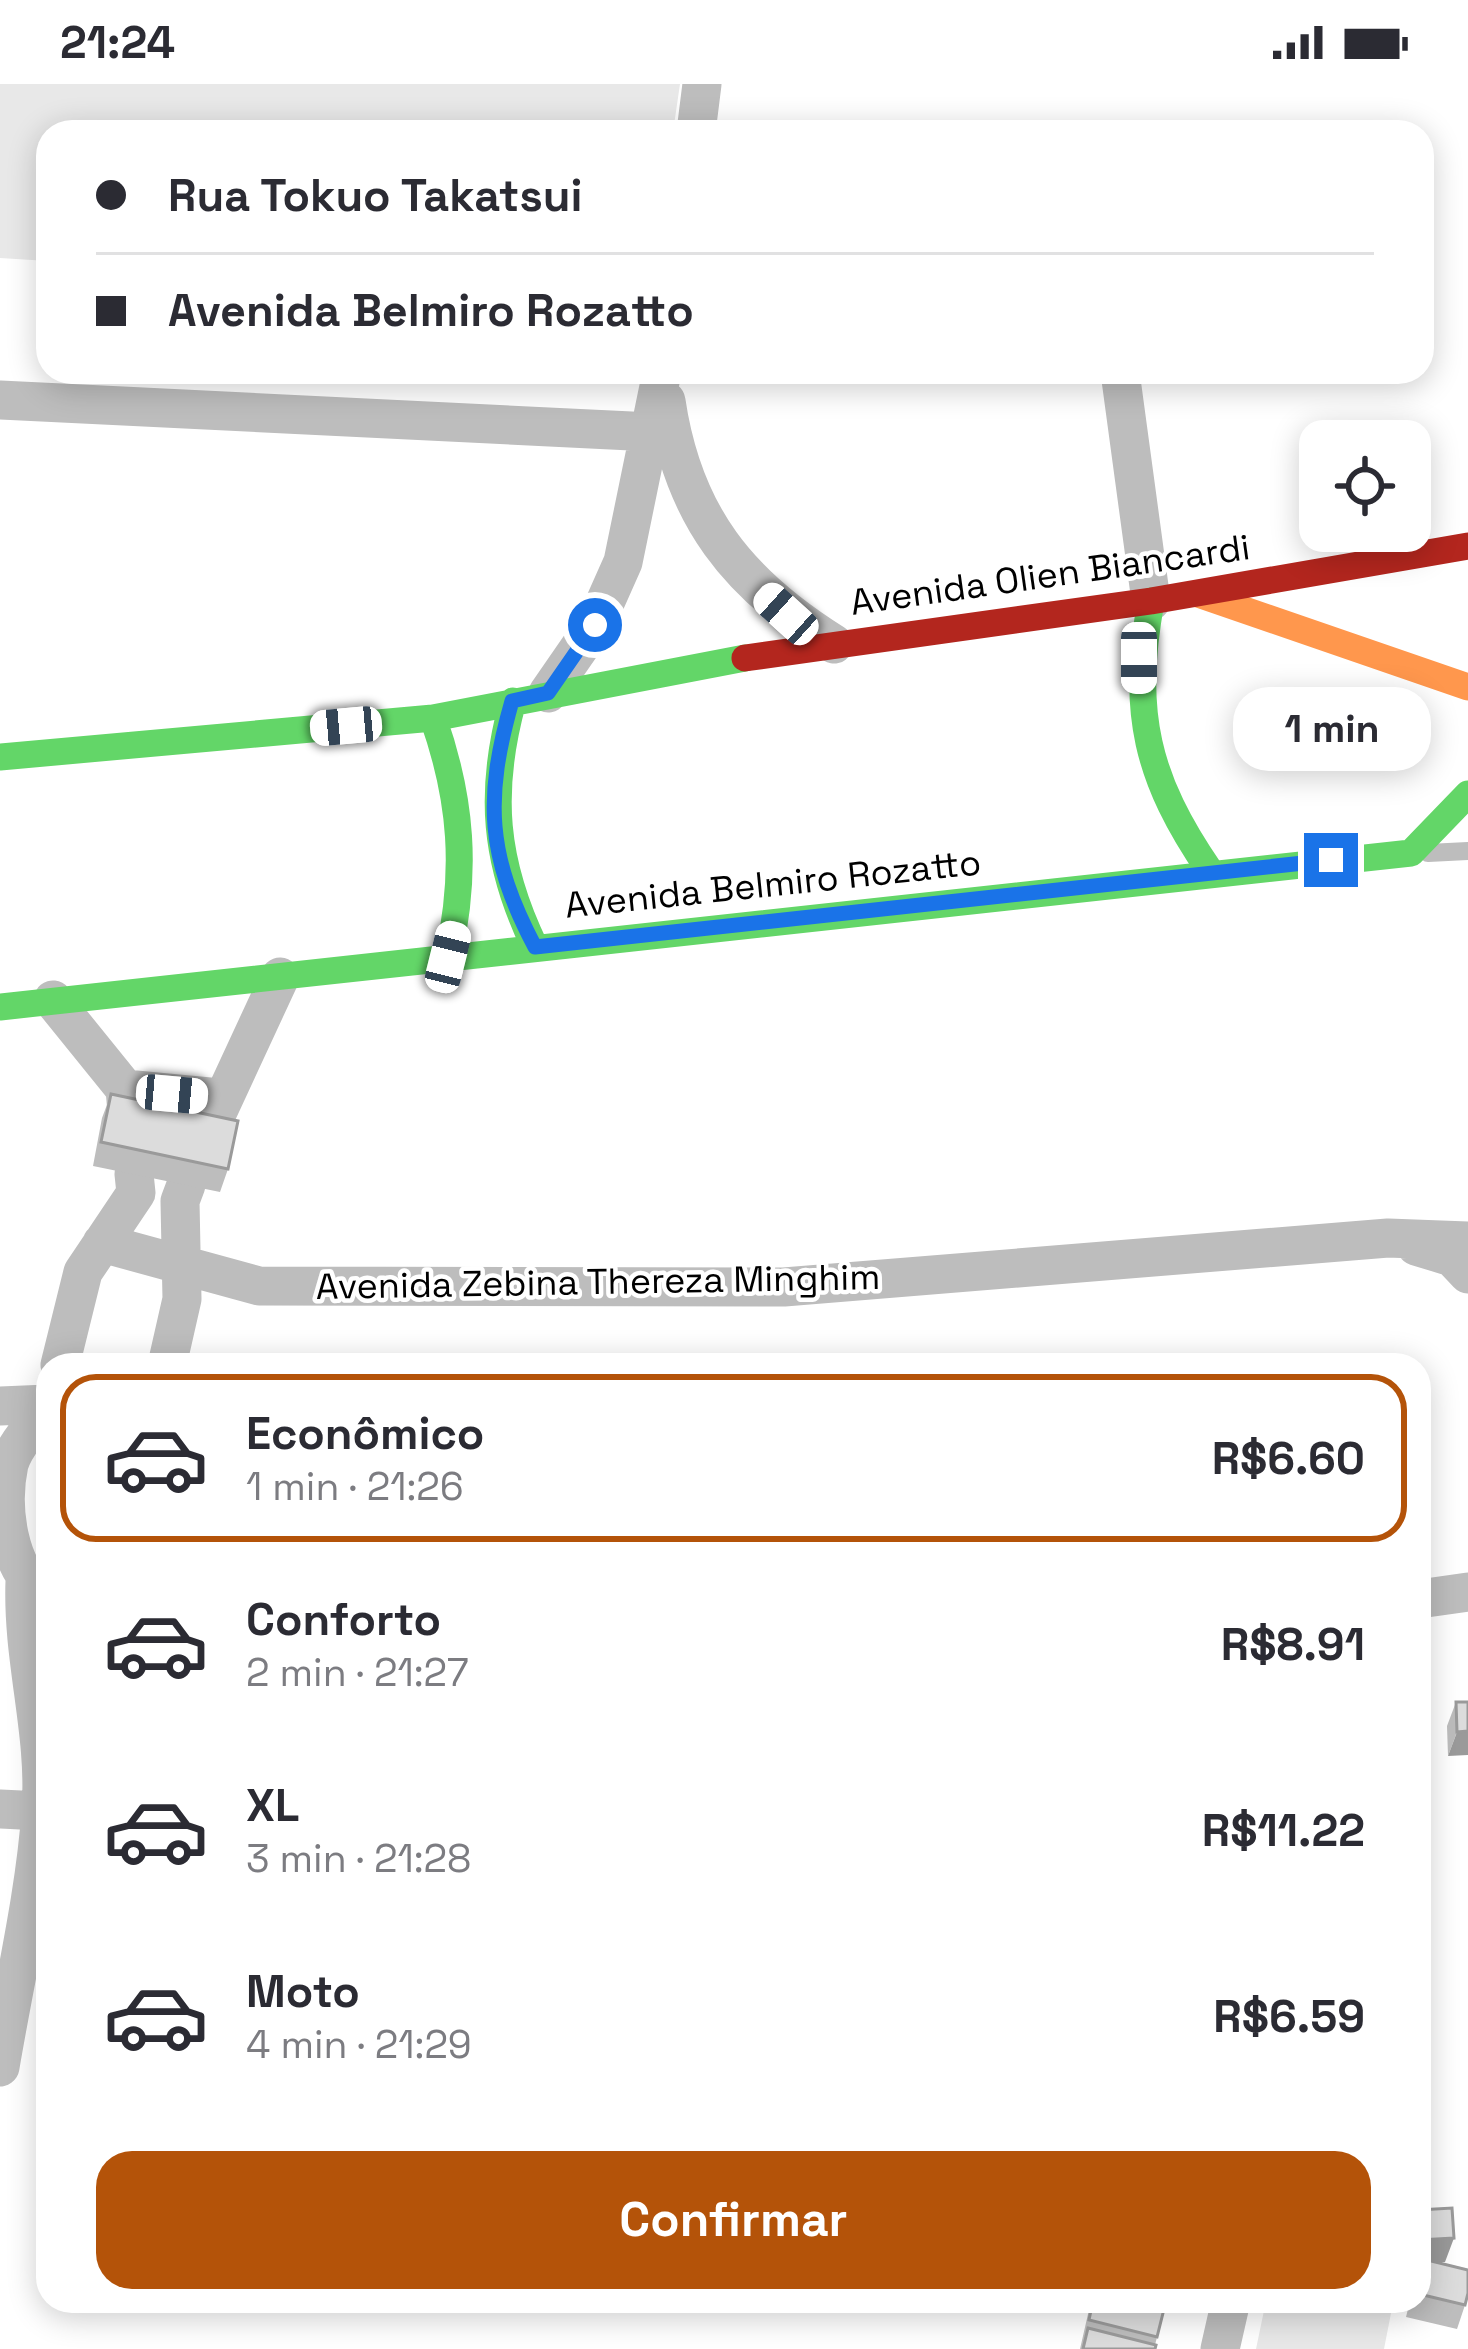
<!DOCTYPE html>
<html lang="pt">
<meta charset="utf-8">
<style>
body{margin:0;font-family:"Space Grotesk",sans-serif;background:#f7f7f7;color:#2b2b33;height:100vh;display:flex;flex-direction:column;font-size:45px;white-space:nowrap}
*{box-sizing:border-box;margin:0}
p{font-size:39px;color:#7c7c81}
.icon{flex:none;width:66px;height:66px;fill:none;stroke:currentColor;stroke-width:2;stroke-linecap:round;stroke-linejoin:round}
.map{position:relative;flex:1;overflow:hidden}
.side{position:absolute;left:36px;top:1269px;width:1395px;height:960px;display:flex;flex-direction:column;background:#fff;border-radius:36px;box-shadow:0 6px 30px #0003}
.side>*{flex:none}
.banner{position:absolute;left:36px;top:36px;width:1398px;height:264px;border-radius:36px;box-shadow:0 6px 30px #0003;display:grid;align-content:center;height:264px;padding:0 60px;background:#fff}
.controls{position:absolute;left:1299px;top:336px;display:grid;gap:24px}
.controls a{display:grid;place-items:center;width:132px;height:132px;border-radius:24px;background:#fff;box-shadow:0 6px 30px #0003;font-size:60px}
.end{position:absolute;width:54px;height:54px;margin:-27px;border:15px solid #1a73e8;background:#fff;box-shadow:0 0 0 6px #fff}
.from{border-radius:50%}
.bubble{position:absolute;height:84px;border-radius:36px;background:#fff;box-shadow:0 6px 30px #0003;font-size:39px;font-weight:600;line-height:84px;text-align:center}
.car{position:absolute;width:36px;height:72px;margin:-36px -18px;border-radius:15px;box-shadow:0 0 9px 3px #0007;background:linear-gradient(#fff 24%,#345 0 40%,#fff 0 76%,#345 0 86%,#fff 0)}
.banner b{display:flex;align-items:center;gap:42px;height:114px;font-size:45px}
.banner b+b{border-top:3px solid #e1e1e2}
.banner i{width:30px;height:30px;background:#2b2b33}
ul{padding:21px 0 0;list-style:none}
li{display:flex;align-items:center;gap:36px;height:168px;margin:0 24px 18px;padding:0 36px;border:6px solid transparent;border-radius:36px}
li div{flex:1}
li b{display:block;font-size:45px}
li em{font-style:normal;font-weight:600}
li.active{border-color:#b45309}
li>.icon{width:108px;height:108px;stroke-width:1.5}
.action{display:flex;gap:24px;margin-top:auto;padding:24px 60px}
.action a{flex:1;height:138px;border-radius:36px;background:#b45309;color:#fff;font-size:48px;font-weight:600;line-height:138px;text-align:center}
.status{display:flex;justify-content:space-between;align-items:center;height:84px;padding:0 60px;background:#fff;direction:ltr}
.status svg{height:33px;fill:currentColor}
.map>svg:first-child{display:block}
.green{fill:#e8e8e8}
.lines{fill:none;stroke-linecap:round;stroke-linejoin:round}
.lane{stroke:#bdbdbd;stroke-width:18}
.street{stroke:#bdbdbd;stroke-width:39}
.fast{stroke:#63d668;stroke-width:27}
.slow{stroke:#ff974d;stroke-width:27}
.jam{stroke:#b3261e;stroke-width:27}
.wall{fill:#bdbdbd}
.shaded-wall{fill:#9a9a9a}
.building{fill:#dcdcdc;stroke:#9a9a9a;stroke-width:3}
.route{stroke:#1a73e8;stroke-width:15}
.labels{text-anchor:middle;dominant-baseline:central;stroke-width:9;stroke-linejoin:round;paint-order:stroke}
.street-label{font-size:36px;fill:#000;stroke:#fff}
</style>
<div class="status"><b>21:24</b><svg viewBox="0 0 49 12"><path d="M0 12V9h3v3zM5 12V6h3v6zM10 12V3h3v9zM15 12V0h3v12zM26 1h20v11H26zM47 4h2v5h-2z"/></svg></div>
<div class="map">
<svg width="1468" height="2265" viewBox="0 0 1468 2265">
<rect width="100%" height="100%" fill="#fff"/>
<path class="green" d="M0,0h680l-7,48h-625v129l-48,-3z
M1266,2217h94l32,7 -8,41h-128z"/>
<g class="lines">
<path class="lane" d="M1428,769l40,-2"/>
<path class="street" d="M696,48l6,-48
M1120,288l31,229
M0,316l652,32
M666,317c17,115 72,183 168,243
M548,609l47,-68 28,-63 39,-190
M53,916l72,89 3,34
M125,1005l95,9
M205,1055l75,-162
M102,1159l157,43 525,1 604,-49 80,3
M1416,1162l36,11 16,17
M60,1281l23,-93 53,-79 -2,-19
M167,1281l15,-66 -2,-98 6,-16
M0,1322l48,-2
M44,1510c-37,-24 -44,-88 -35,-130 7,-21 24,-38 39,-54
M1419,1515l49,-7
M0,1725l41,2
M0,1983c14,-84 35,-171 41,-256 6,-78 -19,-150 -16,-230
M1220,2265l10,-44"/>
<path class="fast" d="M1151,517c-20,111 -5,177 59,270
M513,617c-25,91 -19,161 22,246
M433,634c29,82 34,154 15,239
M0,673l433,-39 312,-60
M0,923l1411,-154 57,-59"/>
<path class="slow" d="M1198,510l270,93"/>
<path class="jam" d="M745,574l406,-57 317,-55"/>
</g>
<path class="wall" d="M111,1010l117,75 -8,23 -127,-26 9,-48z
M1456,1618h12l-20,54 -1,-30z
M1419,2126l26,52h-8l28,43 -8,24 -51,-12 4,-16h9v-31l3,-7h-3z
M1091,2217h75l-11,44v4h-75z"/>
<path class="shaded-wall" d="M1468,1647v24l-20,1 9,-24z
M1454,2154l-9,24 -26,1v-23z"/>
<path class="building" d="M111,1010l127,27 -10,48 -127,-27z
M1456,1618h12v29l-11,1z
M1452,2124l2,30 -35,2v-30z
M1423,2175l45,11v23l-3,12 -46,-11v-18z
M1093,2217h73l-9,36 -68,-17z
M1088,2244l68,17 -1,4h-72z"/>
<g class="lines">
<path class="route" d="M595,541l-47,68 -36,8c-28,98 -25,155 23,246l796,-87"/>
</g>
<g class="labels">
<g class="street-label">
<text transform="translate(1050 491) rotate(-8)">Avenida Olien Biancardi</text>
<text transform="translate(773 800) rotate(-6)">Avenida Belmiro Rozatto</text>
<text transform="translate(598 1198) rotate(-1)">Avenida Zebina Thereza Minghim</text>
</g>
</g>
</svg>
<div class="controls">
<a><svg class="icon" aria-label="locate" viewBox="0 0 24 24"><circle cx="12" cy="12" r="6"/><path d="M12 2v4M12 18v4M2 12h4M18 12h4"/></svg></a>
</div>
<i class="end from" style="left:595px;top:541px"></i>
<i class="end" style="left:1331px;top:776px"></i>
<div class="bubble" style="left:1233px;top:603px;width:198px">1 min</div>
<i class="car" style="left:786px;top:530px;rotate:312deg"></i>
<i class="car" style="left:1139px;top:574px;rotate:180deg"></i>
<i class="car" style="left:346px;top:642px;rotate:265deg"></i>
<i class="car" style="left:448px;top:873px;rotate:14deg"></i>
<i class="car" style="left:172px;top:1010px;rotate:95deg"></i>
<div class="banner">
<b><i class="from"></i>Rua Tokuo Takatsui</b>
<b><i></i>Avenida Belmiro Rozatto</b>
</div>
<section class="side">
<ul>
<li class="active"><svg class="icon" aria-label="car" viewBox="0 0 24 24"><path d="M5 17H2v-5l4-1 3-4h7l3 4 3 1v5h-3M9 17h6M6 11h13"/><circle cx="7" cy="17" r="2"/><circle cx="17" cy="17" r="2"/></svg><div><b>Econômico</b><p>1 min · 21:26</p></div><em>R$6.60</em></li>
<li><svg class="icon" aria-label="car" viewBox="0 0 24 24"><path d="M5 17H2v-5l4-1 3-4h7l3 4 3 1v5h-3M9 17h6M6 11h13"/><circle cx="7" cy="17" r="2"/><circle cx="17" cy="17" r="2"/></svg><div><b>Conforto</b><p>2 min · 21:27</p></div><em>R$8.91</em></li>
<li><svg class="icon" aria-label="car" viewBox="0 0 24 24"><path d="M5 17H2v-5l4-1 3-4h7l3 4 3 1v5h-3M9 17h6M6 11h13"/><circle cx="7" cy="17" r="2"/><circle cx="17" cy="17" r="2"/></svg><div><b>XL</b><p>3 min · 21:28</p></div><em>R$11.22</em></li>
<li><svg class="icon" aria-label="car" viewBox="0 0 24 24"><path d="M5 17H2v-5l4-1 3-4h7l3 4 3 1v5h-3M9 17h6M6 11h13"/><circle cx="7" cy="17" r="2"/><circle cx="17" cy="17" r="2"/></svg><div><b>Moto</b><p>4 min · 21:29</p></div><em>R$6.59</em></li>
</ul>
<div class="action"><a>Confirmar</a></div>
</section>
</div>
